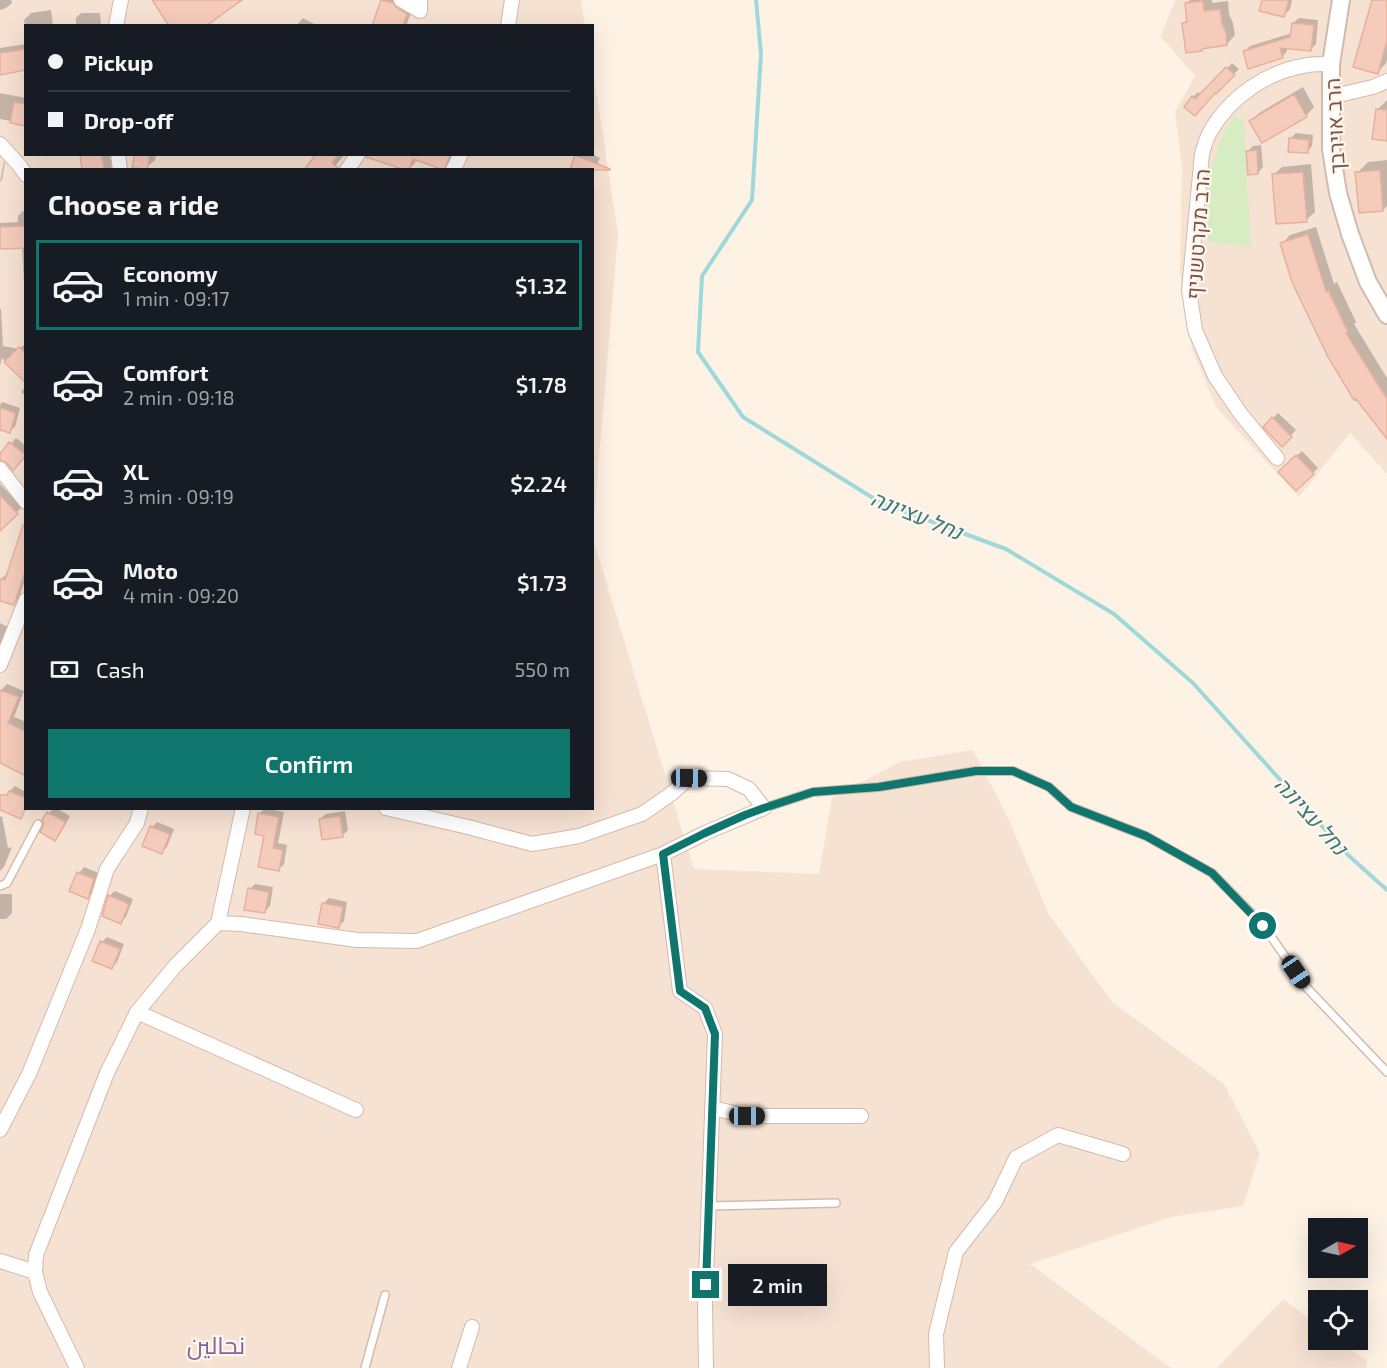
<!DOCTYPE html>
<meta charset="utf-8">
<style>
body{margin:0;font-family:"Exo 2",Cairo,Heebo,sans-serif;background:#242831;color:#f1f3f6;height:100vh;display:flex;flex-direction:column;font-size:22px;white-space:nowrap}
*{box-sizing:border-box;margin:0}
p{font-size:20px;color:#9ea1a6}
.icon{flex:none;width:33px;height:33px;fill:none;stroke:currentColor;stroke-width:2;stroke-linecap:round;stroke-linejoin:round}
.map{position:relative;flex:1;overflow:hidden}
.details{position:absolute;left:24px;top:168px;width:570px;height:642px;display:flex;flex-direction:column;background:#171b24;border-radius:0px;box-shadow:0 6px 24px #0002}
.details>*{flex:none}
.top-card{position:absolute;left:24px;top:24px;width:570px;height:132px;border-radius:0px;box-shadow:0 6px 24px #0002;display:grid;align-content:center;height:132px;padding:0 24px;background:#171b24}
.needle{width:39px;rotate:81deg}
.controls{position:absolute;left:1308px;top:1218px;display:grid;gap:12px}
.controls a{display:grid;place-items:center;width:60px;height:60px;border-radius:0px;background:#171b24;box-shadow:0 6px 24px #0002;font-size:30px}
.end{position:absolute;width:27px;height:27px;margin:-14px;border:8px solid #0f766e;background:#fff;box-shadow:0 0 0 3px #fff}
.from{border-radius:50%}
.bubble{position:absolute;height:42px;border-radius:0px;background:#171b24;box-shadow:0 6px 24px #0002;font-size:20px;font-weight:600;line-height:42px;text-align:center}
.car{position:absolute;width:18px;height:36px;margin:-18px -9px;border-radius:8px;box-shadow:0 0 4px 2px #0007;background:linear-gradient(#222 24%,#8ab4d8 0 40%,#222 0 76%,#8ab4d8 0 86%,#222 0)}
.top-card b{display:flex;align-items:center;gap:21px;height:57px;font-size:22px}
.top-card b+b{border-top:2px solid #363941}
.top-card i{width:15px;height:15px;background:#f1f3f6}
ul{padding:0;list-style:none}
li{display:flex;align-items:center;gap:18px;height:90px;margin:0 12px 9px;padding:0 12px;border:3px solid transparent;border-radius:0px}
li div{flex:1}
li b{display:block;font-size:22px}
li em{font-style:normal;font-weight:600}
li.active{border-color:#0f766e}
li>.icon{width:54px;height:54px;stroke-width:1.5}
h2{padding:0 24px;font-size:27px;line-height:72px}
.pay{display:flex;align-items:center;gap:15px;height:66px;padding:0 24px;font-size:22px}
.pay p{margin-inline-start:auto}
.action{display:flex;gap:12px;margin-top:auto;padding:12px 24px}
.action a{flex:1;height:69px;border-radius:0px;background:#0f766e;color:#fff;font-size:24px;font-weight:600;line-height:69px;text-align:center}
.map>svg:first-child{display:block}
.residential{fill:#f6e2d3}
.green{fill:#d8ecc3}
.shadow{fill:#0003}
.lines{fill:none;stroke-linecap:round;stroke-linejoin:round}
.stream{stroke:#9ed8db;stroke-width:4}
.building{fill:#f5ccbb;stroke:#e8b09b;stroke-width:1.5}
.service-casing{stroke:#d3baad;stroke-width:10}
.minor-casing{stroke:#d3baad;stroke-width:16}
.tertiary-casing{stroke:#d3baad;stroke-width:20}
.service{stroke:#fff;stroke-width:7}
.minor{stroke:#fff;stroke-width:14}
.tertiary{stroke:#fff;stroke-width:16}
.route{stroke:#0f766e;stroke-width:8}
.labels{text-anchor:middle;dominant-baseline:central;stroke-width:4.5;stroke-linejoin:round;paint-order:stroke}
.street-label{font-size:21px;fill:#795448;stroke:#fff6ed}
.water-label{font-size:22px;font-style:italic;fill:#3b7b7e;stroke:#fff6ed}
.quarter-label{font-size:24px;fill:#83649c;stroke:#fff6ed}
</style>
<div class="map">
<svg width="1387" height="1368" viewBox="0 0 1387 1368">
<rect width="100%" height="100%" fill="#fef2e5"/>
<path class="residential" d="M0,0h581l4,25 -559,1v128h566l1,-84 25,164 -25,296 -1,-360h-566v638h566l1,-269 101,330 125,5 13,-76 68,-36 73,-12 36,70 39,93 64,89 112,82 36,69 -17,53 -72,11 -141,47 141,104h-1171z
M1175,0h212v474l-37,-41 -51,64 -83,-90 -24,-58 -12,-76 2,-105 -7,-56 20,-36 -34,-39z
M1283,1299l35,26v15h20l29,21 -1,7h-149z"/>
<path class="green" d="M1235,115l9,7 7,125 -43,-5 -3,-14 6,-61 12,-34z"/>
<path class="shadow" d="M0,0h11l1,3 -6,5 -6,2z
M382,0h23l9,5 -8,21h-28l-4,-2z
M1190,0h22v3l16,-2 1,13 4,9 2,12 -8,9 -44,-20 5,-5 -2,-15z
M1264,0h28l-2,9 -6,6z
M1374,0h13v60l-1,3 -8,9z
M51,10l2,16h-27v7l-2,-13 7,-7z
M81,13h19l1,13h-25v-8z
M303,18l15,8h-22z
M1299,18l19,2 -2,24 -5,5 -25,-2 1,4 -5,6 -37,-6 5,-5 42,-13 1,-10z
M26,44v16l-26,13v-25z
M1232,63l7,6 -23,23 -1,-1 -14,18 -8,-12 5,-5 3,3z
M1303,87l11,20 -8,9 -55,5 8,-8z
M0,93l26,5v26l-26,-5z
M1387,100v39l-9,-30z
M1296,133l17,2 -1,11 -5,6 -17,-13z
M1261,145l2,22 -5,6 -10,-22 5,-5z
M82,154h28l2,16h-28z
M136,154h20l-1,6 -9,8z
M318,154h25l1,1 -12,15z
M387,154h66l-3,8 -6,6 -28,-9 -1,4 -6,6z
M578,154h14l8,4 -8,18v-6l-15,-14z
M1387,160v46l-4,4 -26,-37 11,-11z
M4,161l1,1 -3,18 -2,2z
M1311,164l4,48 -9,8 -33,-45 9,-8z
M23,211h3v72h-2l-2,-37 -22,2v-25l18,-1v-6z
M1316,227l18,57 3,-2 19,40 -2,2 33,54v58l-105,-192 8,-9z
M0,309h1l2,37 16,3 7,-6v38l-24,-23 -2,8z
M26,386v10l-5,-4z
M2,402l18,6 -5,19 -6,5 -9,-4v-23z
M1278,413l18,17 -14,15 -17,-18z
M16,438l10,8v10l-18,6 -8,-4v-2z
M1302,451l16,17 -22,21 -16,-17z
M0,484l22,23 -22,22z
M26,531v46l-7,21 -5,6 -14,-5v-15l1,-5 6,-5 2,1z
M0,623l8,4 -8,18z
M7,684l17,7 -10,26 12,5v52l-26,-21v-62z
M15,786l11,6v16h1l-7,9 -17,-7 7,-19z
M53,808h3l14,8 -10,18 -5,5 -11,-18z
M265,808l19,4 -6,31 9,2 -3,19 -6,6 -18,-57z
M345,811l3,19 -6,6 -22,-17 6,-5z
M2,816l6,32 4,-1 -8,20 -4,4v-54z
M157,822l17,7 -7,18 -5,5 -10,-25z
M84,867l15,6 -6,19 -5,5 -9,-24z
M255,884l18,3 -3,19 -6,6 -14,-23z
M115,891l18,8 -7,18 -6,5 -11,-26z
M0,894h12v19l-6,6h-6z
M329,898l18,4 -3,19 -6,6 -15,-23z
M107,937l17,7 -7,18 -5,5 -10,-25z"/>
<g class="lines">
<path class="stream" d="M756,0l5,54 -9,146 -50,76 -4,76 45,65 138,86 125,46 108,65 79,69 155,172 39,35"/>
</g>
<path class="building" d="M152,0h90l-36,26h-37z
M381,0l12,3 3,4 11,7 -4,12h-31z
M1262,0h27l-5,17 -25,-6z
M1372,0h15v40l-9,34 -25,-7z
M1203,1l1,10 16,-2 2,14 4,9 1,13 -25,4v2l-16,2 -4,-30 5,-1 -2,-19z
M1292,23l22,2 -3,26 -31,-3 3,10 -35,11 -5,-18 47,-14z
M26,49v21l-26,5v-22z
M1226,67l9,8 -19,19 -1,-1 -20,23 -11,-9 8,-11 3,3z
M1294,94l13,23 -45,26 -13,-22z
M14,102l12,2v22l-16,-3z
M1376,109l11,1v31l-15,-2z
M1289,138l20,2 -1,13 -20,-1z
M1257,150l1,24 -10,1 -2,-24z
M80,154h22l2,16h-22z
M135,154h15l-3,16 -15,-3z
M316,154h23l-7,9 6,5v2h-34z
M367,154h84l-7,16 -31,-11 -4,11h-4l-39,-13z
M575,155l35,14v1h-40z
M1380,170l3,41 -24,2 -4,-41z
M1303,172l4,50 -31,2 -4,-50z
M26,226v22l-26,1v-22z
M1308,234l18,57 2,-1 20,42 -2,1 41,66v40l-31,-40 -2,1 -26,-43 -36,-75 -12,-39z
M19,347l7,6v30l-22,-21z
M0,408l16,5 -6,20 -10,-3z
M1272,417l20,20 -10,10 -19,-20z
M9,442l17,13 -13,16 -6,-8 -7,-3v-6z
M1296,455l18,19 -18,17 -18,-19z
M0,495l18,19 -18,17z
M23,525h3v44l-12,36 -14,-4v-22l5,1z
M0,690l19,7 -11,26 18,8v45l-26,-13z
M9,791l17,7v9l-5,12 -21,-9v-15h7z
M47,812l19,10 -11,19 -15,-9 4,-8 -2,-4z
M258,813l21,4 -6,31 10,2 -4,21 -21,-4 6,-31 -9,-2z
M340,816l3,21 -21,3 -3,-21z
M150,826l20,8 -8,20 -20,-8z
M77,872l17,7 -6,20 -19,-8z
M248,888l21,4 -4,21 -21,-3z
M108,895l21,9 -8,20 -19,-8z
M322,903l21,4 -4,21 -21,-4z
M100,941l20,8 -8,20 -20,-8z"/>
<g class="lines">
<g class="service-casing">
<path id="service" d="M764,808l49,-16 66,-5 97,-16h37l36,16 22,20 75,29 66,37 51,52 44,63 80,84
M0,886l7,-3 31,-59
M709,1206l127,-3
M365,1368l20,-73"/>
</g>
<g class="minor-casing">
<path id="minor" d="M401,0l19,11v-11
M116,26l5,-26
M508,26l4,-26
M1330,97l43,-10 14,-6
M0,144l19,21 7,10
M118,154l2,16
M347,170l11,-16
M453,170l8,-16
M1277,458l-37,-45 -25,-37 -20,-46 -6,-40 13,-136c2,-7 4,-15 8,-22 20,-35 57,-61 98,-67 7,-1 16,-1 23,-1
M0,469l26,33
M0,665l26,-65
M663,854l17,137 25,17 10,26 -10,271 1,63
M218,923l25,-115
M137,1012l219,98
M712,1108l35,8h114
M0,1130l29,-56 59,-145 19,-60 30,-46 4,-15
M0,1261l35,11
M77,1368l-37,-76 -5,-20 1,-17 71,-182 30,-61 39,-47 42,-42 23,1 116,16 60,1 246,-87 42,-21 59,-25 -15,-19 -21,-10 -39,-1 -18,16 -29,20 -63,22 -47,8 -64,-17 -82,-19
M459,1368l13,-41
M937,1368l-1,-34 20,-82 39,-50 21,-44 42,-23 65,19"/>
</g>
<g class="tertiary-casing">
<path id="tertiary" d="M1341,0l-10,64v85l7,44 12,41 18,48 19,33"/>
</g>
<use href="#service" class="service"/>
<use href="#minor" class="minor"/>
<use href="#tertiary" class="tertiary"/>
</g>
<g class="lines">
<path class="route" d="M706,1285l9,-251 -10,-26 -25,-17 -17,-137 42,-21 40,-18 19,-7 49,-16 66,-5 97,-16h37l36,16 22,20 75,29 66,37 51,53"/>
</g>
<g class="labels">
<g class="street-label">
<text transform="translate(1334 126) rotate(-93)">הרב אוירבך</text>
<text transform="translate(1197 234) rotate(-86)">הרב מקרטשניף</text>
</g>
<g class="water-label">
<text transform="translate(917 514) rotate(22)">נחל עציונה</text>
<text transform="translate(1312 815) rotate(48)">נחל עציונה</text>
</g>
<g class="quarter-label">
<text x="216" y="1344">نحالين</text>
</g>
</g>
</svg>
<div class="controls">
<a><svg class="needle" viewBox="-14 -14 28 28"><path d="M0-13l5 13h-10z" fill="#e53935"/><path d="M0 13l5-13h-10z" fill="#9ea1a6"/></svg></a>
<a><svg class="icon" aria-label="locate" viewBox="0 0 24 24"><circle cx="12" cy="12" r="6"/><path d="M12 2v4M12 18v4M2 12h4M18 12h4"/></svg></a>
</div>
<i class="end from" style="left:1263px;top:926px"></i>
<i class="end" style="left:706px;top:1285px"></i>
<div class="bubble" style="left:728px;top:1264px;width:99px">2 min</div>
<i class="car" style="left:689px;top:778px;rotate:91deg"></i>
<i class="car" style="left:1296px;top:972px;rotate:146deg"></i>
<i class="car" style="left:747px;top:1116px;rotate:90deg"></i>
<div class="top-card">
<b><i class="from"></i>Pickup</b>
<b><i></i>Drop-off</b>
</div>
<section class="details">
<h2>Choose a ride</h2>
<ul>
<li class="active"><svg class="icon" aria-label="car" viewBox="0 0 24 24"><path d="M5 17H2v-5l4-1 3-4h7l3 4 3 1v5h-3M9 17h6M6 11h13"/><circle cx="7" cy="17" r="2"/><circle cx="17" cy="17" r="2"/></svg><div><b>Economy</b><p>1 min · 09:17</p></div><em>$1.32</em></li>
<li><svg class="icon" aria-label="car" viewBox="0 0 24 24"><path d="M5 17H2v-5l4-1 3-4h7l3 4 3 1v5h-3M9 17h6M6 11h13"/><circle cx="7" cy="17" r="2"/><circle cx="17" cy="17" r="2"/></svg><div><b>Comfort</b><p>2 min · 09:18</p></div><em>$1.78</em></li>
<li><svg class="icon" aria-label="car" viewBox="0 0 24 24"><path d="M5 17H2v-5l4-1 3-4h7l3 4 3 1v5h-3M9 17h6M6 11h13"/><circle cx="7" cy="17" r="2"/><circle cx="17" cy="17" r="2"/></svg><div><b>XL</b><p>3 min · 09:19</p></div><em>$2.24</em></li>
<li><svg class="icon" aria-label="car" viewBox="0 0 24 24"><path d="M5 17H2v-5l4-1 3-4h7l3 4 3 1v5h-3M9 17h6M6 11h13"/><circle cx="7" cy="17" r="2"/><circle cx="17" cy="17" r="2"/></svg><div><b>Moto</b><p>4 min · 09:20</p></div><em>$1.73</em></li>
</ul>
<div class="pay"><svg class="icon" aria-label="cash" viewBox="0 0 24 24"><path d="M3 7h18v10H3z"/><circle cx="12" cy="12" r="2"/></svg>Cash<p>550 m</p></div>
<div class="action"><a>Confirm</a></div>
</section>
</div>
